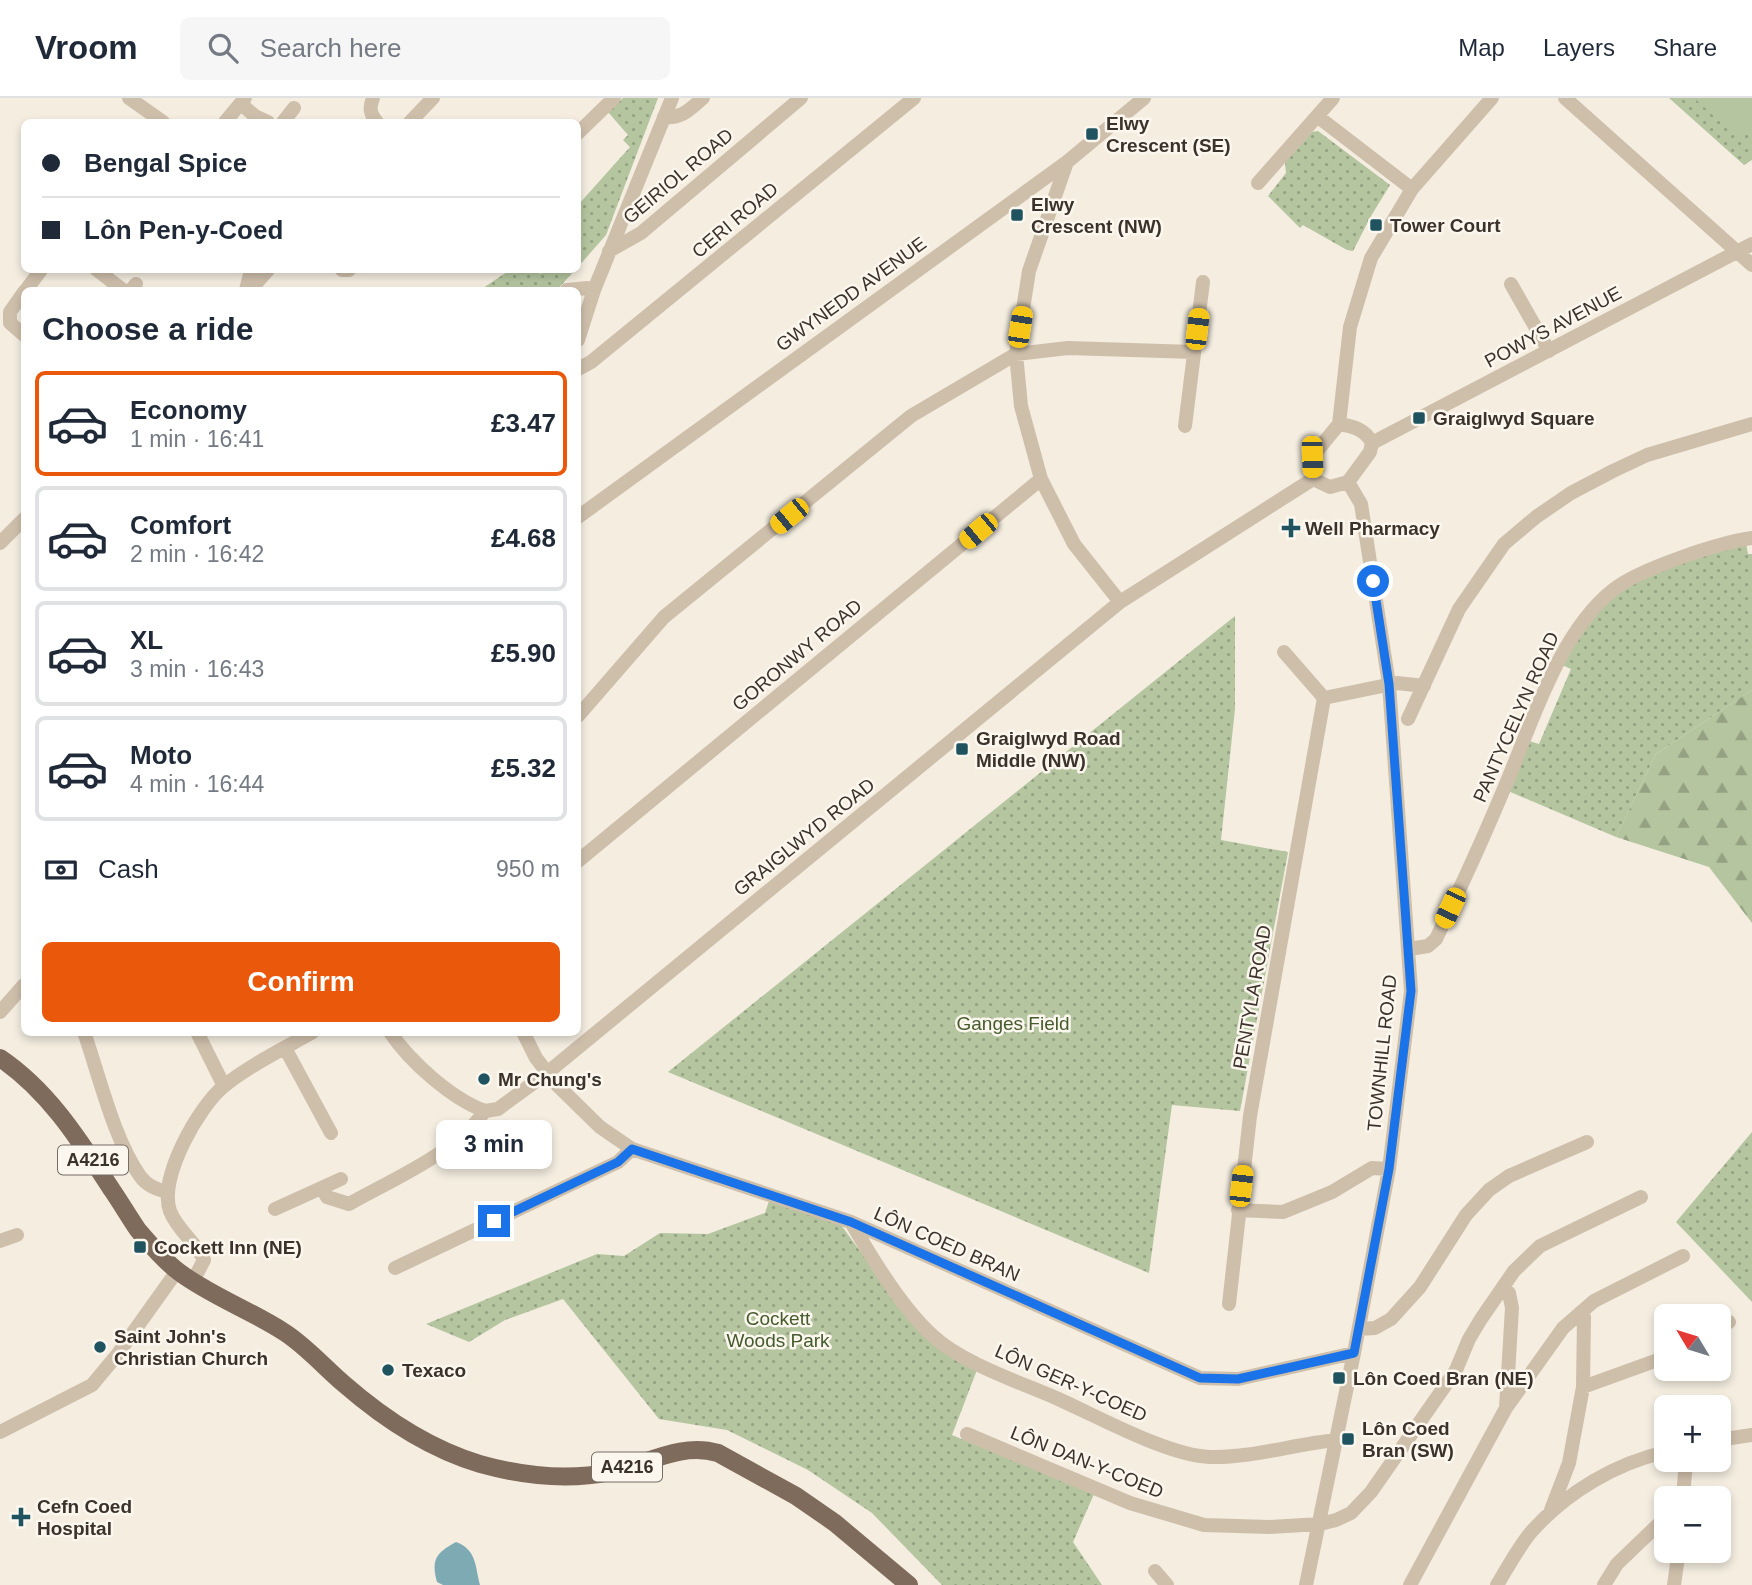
<!DOCTYPE html>
<meta charset="utf-8">
<style>
body{margin:0;font-family:Helvetica,sans-serif;background:#f6f6f7;color:#1f2937;height:100vh;display:flex;flex-direction:column;font-size:26px;white-space:nowrap}
*{box-sizing:border-box;margin:0}
p{font-size:23px;color:#747a83}
.icon{flex:none;width:38px;height:38px;fill:none;stroke:currentColor;stroke-width:2;stroke-linecap:round;stroke-linejoin:round}
.map{position:relative;flex:1;overflow:hidden}
.details{position:absolute;left:21px;top:189px;width:560px;height:749px;display:flex;flex-direction:column;background:#fff;border-radius:10px;box-shadow:0 4px 10px #0003}
.details>*{flex:none}
.guide{position:absolute;left:21px;top:21px;width:560px;height:154px;border-radius:10px;box-shadow:0 4px 10px #0003;display:grid;align-content:center;height:154px;padding:0 21px;background:#fff}
.needle{width:46px;rotate:308deg}
.buttons{position:absolute;left:1654px;top:1206px;display:grid;gap:14px}
.buttons a{display:grid;place-items:center;width:77px;height:77px;border-radius:10px;background:#fff;box-shadow:0 4px 10px #0003;font-size:35px}
.end{position:absolute;width:32px;height:32px;margin:-16px;border:9px solid #1a73e8;background:#fff;box-shadow:0 0 0 4px #fff}
.from{border-radius:50%}
.bubble{position:absolute;height:49px;border-radius:10px;background:#fff;box-shadow:0 4px 10px #0003;font-size:23px;font-weight:800;line-height:49px;text-align:center}
.car{position:absolute;width:21px;height:42px;margin:-21px -10px;border-radius:9px;box-shadow:0 0 5px 2px #0007;background:linear-gradient(#f5c518 24%,#345 0 40%,#f5c518 0 76%,#345 0 86%,#f5c518 0)}
.guide b{display:flex;align-items:center;gap:24px;height:66px;font-size:26px}
.guide b+b{border-top:2px solid #e0e1e3}
.guide i{width:18px;height:18px;background:#1f2937}
ul{padding:0;list-style:none}
li{display:flex;align-items:center;gap:21px;height:105px;margin:0 14px 10px;padding:0 7px;border:4px solid #e0e1e3;border-radius:10px}
li div{flex:1}
li b{display:block;font-size:26px}
li em{font-style:normal;font-weight:800}
li.current{border-color:#ea580c}
li>.icon{width:63px;height:63px;stroke-width:1.5}
h2{padding:0 21px;font-size:32px;line-height:84px}
.pay{display:flex;align-items:center;gap:18px;height:77px;padding:0 21px;font-size:26px}
.pay p{margin-inline-start:auto}
.cta{display:flex;gap:14px;margin-top:auto;padding:14px 21px}
.cta a{flex:1;height:80px;border-radius:10px;background:#ea580c;color:#fff;font-size:28px;font-weight:800;line-height:80px;text-align:center}
header{display:flex;align-items:center;gap:42px;box-sizing:border-box;height:98px;padding:0 35px;background:#fff;border-bottom:2px solid #e0e1e3}
header strong{font-size:33px}
nav{display:flex;gap:38px;margin-inline-start:auto;font-size:24px}
.search{width:490px;height:63px;background:#f6f6f7;display:flex;align-items:center;gap:18px;box-sizing:border-box;padding:0 24px;border-radius:10px;color:#747a83;font-size:26px}
.map>svg:first-child{display:block}
.green{fill:url(#green-dots)}
.forest{fill:url(#forest-firs)}
.pitch{fill:#b4c59f}
.water{fill:#7eabb3}
.lines{fill:none;stroke-linecap:round;stroke-linejoin:round}
.minor{stroke:#cebfab;stroke-width:14}
.major{stroke:#7e6b5b;stroke-width:18}
.route{stroke:#1a73e8;stroke-width:9}
.poi-dot{fill:#1e535f;stroke:#fbf7ee;stroke-width:2.5}
.labels{text-anchor:middle;dominant-baseline:central;stroke-width:5;stroke-linejoin:round;paint-order:stroke}
.shield{fill:#fbf7ee;stroke:#756d66;stroke-width:2}
.shield-label{font-size:18px;font-weight:bold;fill:#3b322b}
.poi-label{font-size:19px;font-weight:bold;fill:#3b322b;stroke:#fbf7ee;text-anchor:start}
.street-label{font-size:19px;fill:#3b322b;stroke:#fbf7ee}
.park-label{font-size:19px;fill:#455b2d;stroke:#fbf7ee}
</style>
<header>
<strong>Vroom</strong>
<div class="search"><svg class="icon" aria-label="search" viewBox="0 0 24 24"><circle cx="10" cy="10" r="6"/><path d="M15 15l6 6"/></svg>Search here</div>
<nav><a>Map</a><a>Layers</a><a>Share</a></nav>
</header>
<div class="map">
<svg width="1752" height="1487" viewBox="0 0 1752 1487">
<defs>
<pattern id="green-dots" width="8" height="8" patternUnits="userSpaceOnUse" patternTransform="scale(1.75)"><rect width="8" height="8" fill="#b4c59f"/><path d="M2 2h.1M6 6h.1" fill="none" stroke="#94a182" stroke-width="1.8" stroke-linecap="round"/></pattern>
<pattern id="forest-firs" width="22" height="20" patternUnits="userSpaceOnUse" patternTransform="scale(1.75)"><rect width="22" height="20" fill="#b4c59f"/><path d="M5 1l3.5 6h-7zM16 11l3.5 6h-7z" fill="#94a182"/></pattern>
</defs>
<rect width="100%" height="100%" fill="#f4ede0"/>
<path class="green" d="M623,0h35l-52,137 -28,32v-62l52,-58 -7,-7 5,-5 -20,-23z
M1669,0h83v62l-8,5z
M1318,33l72,54 -19,31 -18,35 -6,-1 -44,-25 -3,3 -32,-32 18,-23 -1,-11 27,-30z
M510,172h26l4,4 5,-4h30l-18,20h-77z
M1746,445l2,11h4v136l-96,64 -40,83 -108,-46 21,-50 10,3 32,-75 -9,-4c8,-14 16,-29 26,-42 37,-50 102,-64 158,-80z
M1235,518v93l-14,131 67,12 -48,259 -68,-6 -23,168 -481,-201z
M1752,1034v170l-76,-80z
M770,1100l71,27 65,89 71,56 -25,65 142,59 -21,48 29,43h-160l-70,-72 -64,-43 -81,-40 -68,-11 -96,-120 -58,21 -36,22 -43,-18 171,-70 27,2 36,-23 48,1 57,-21z"/>
<path class="forest" d="M1752,592v233l-43,-56 -93,-30 40,-83z"/>
<path class="pitch" d="M1694,0h58v27l-13,14z"/>
<path class="water" d="M456,1444c21,8 19,24 24,43h-37l-6,-3c-6,-23 -1,-29 19,-40z"/>
<g class="lines">
<path class="minor" d="M129,0l34,24
M373,0c-4,10 -3,16 4,24
M1565,0l187,167
M241,6l14,12 13,6
M1317,18l95,73
M664,19c18,2 26,-8 39,-19
M225,24l20,-24
M283,24l11,-14
M410,24l23,-24
M578,35l36,-35
M1067,64l-38,109 -13,83 5,52 20,73 33,65 46,58
M1258,85l75,-85
M609,153l32,-18 160,-135
M97,172l26,20
M342,172h7
M1511,186l38,67
M26,192l15,-20
M131,192l5,-6
M246,192l5,-20
M250,192l18,-20
M567,192l20,-2 7,2
M24,194l-14,20v11l14,12
M578,242l16,-50 78,-192
M578,271l13,-7 323,-264
M1339,326l11,-97 21,-69 41,-69 80,-91
M1339,326c14,2 27,6 33,19
M1185,328l18,-144
M1372,345l380,-199
M1313,381l17,8 18,-5 22,-30 2,-9
M1313,381l-1,-22 27,-33
M578,419l489,-355 77,-64
M0,445l24,-24
M1284,554l40,46
M1324,600l73,-15 27,3
M578,618l86,-99 247,-201 105,-62 52,-6 126,4
M1408,621l51,-110 45,-65 32,-27 35,-24 42,-22 34,-16 105,-31
M578,763l463,-382
M1409,851l19,-3 8,-7c22,-46 44,-93 64,-141 29,-65 56,-163 113,-208 26,-21 105,-47 139,-52
M0,914l24,-27
M84,934c15,43 30,108 56,144 7,10 17,14 28,16
M197,934l27,54
M390,934c20,30 62,67 95,79
M523,934l13,26 20,26 44,43 32,22 219,73 349,156 38,1 116,-26
M285,950l46,85
M322,1090l5,9 22,7c46,-26 105,-50 136,-93l13,-2 49,-36 573,-471 193,-123
M275,1111l66,-30
M1238,1112l45,2 49,-20 40,-24 17,1
M851,1124c20,35 52,87 81,113 28,27 87,47 124,63 39,17 112,58 154,59 43,1 84,-13 127,-17
M0,1143l17,-6
M395,1170l223,-106 14,-13
M193,1183l11,-21c-8,-18 -27,-30 -34,-49 -12,-33 29,-105 54,-125 24,-20 61,-38 89,-54
M1503,1189l6,6 3,15 -6,100
M1229,1206l21,-188 74,-418
M1718,1230l11,-6
M1359,1231l16,-1 16,-9 29,-32 46,-72 23,-25 20,-14 78,-34
M1583,1289l83,-30
M0,1334l92,-47 25,-30 60,-84
M967,1336l163,69 74,22 65,2 51,-3 16,-4 15,-7 20,-21 85,-122 13,-31 12,-20 33,-48 26,-25 101,-49
M1718,1342l34,-5
M1683,1400l3,-38
M1551,1412l18,-47 14,-76 1,-70 -3,-5
M1155,1473l12,14
M1306,1487l48,-232 35,-184 22,-178 -22,-307 -28,-180 -13,-22
M1410,1487l96,-177 57,-80 31,-27 89,-45
M1497,1487c11,-18 22,-39 35,-54 35,-39 84,-68 134,-79
M1604,1487l13,-21 49,-47
M1674,1487l5,-35"/>
<path class="major" d="M0,960c49,33 80,83 112,132 9,13 17,27 26,40 12,14 26,31 41,42 32,24 71,38 105,60 22,14 40,35 60,52 39,34 86,65 136,80 43,12 87,17 131,8 36,-8 70,-30 107,-19l78,43 39,27 74,62"/>
</g>
<g class="lines">
<path class="route" d="M494,1123l124,-59 14,-13 219,73 349,156 38,1 116,-26 35,-184 22,-178 -22,-307 -16,-103"/>
</g>
<g class="poi-dot">
<rect x="1085" y="29" width="14" height="14" rx="3.5"/>
<rect x="1010" y="110" width="14" height="14" rx="3.5"/>
<rect x="1369" y="120" width="14" height="14" rx="3.5"/>
<rect x="1412" y="313" width="14" height="14" rx="3.5"/>
<path d="M1287.5 419.5h7v7h7v7h-7v7h-7v-7h-7v-7h7z"/>
<rect x="955" y="644" width="14" height="14" rx="3.5"/>
<circle cx="484" cy="981" r="7"/>
<rect x="133" y="1142" width="14" height="14" rx="3.5"/>
<circle cx="100" cy="1249" r="7"/>
<circle cx="388" cy="1272" r="7"/>
<rect x="1332" y="1273" width="14" height="14" rx="3.5"/>
<rect x="1341" y="1334" width="14" height="14" rx="3.5"/>
<path d="M17.5 1408.5h7v7h7v7h-7v7h-7v-7h-7v-7h7z"/>
</g>
<g class="labels">
<g class="shield">
<rect x="58" y="1047.5" width="70" height="29" rx="5"/>
<rect x="592" y="1354.5" width="70" height="29" rx="5"/>
</g>
<g class="shield-label">
<text x="93" y="1062">A4216</text>
<text x="627" y="1369">A4216</text>
</g>
<g class="poi-label">
<text x="1106" y="25">Elwy<tspan x="1106" dy="22">Crescent (SE)</tspan></text>
<text x="1031" y="106">Elwy<tspan x="1031" dy="22">Crescent (NW)</tspan></text>
<text x="1390" y="127">Tower Court</text>
<text x="1433" y="320">Graiglwyd Square</text>
<text x="1305" y="430">Well Pharmacy</text>
<text x="976" y="640">Graiglwyd Road<tspan x="976" dy="22">Middle (NW)</tspan></text>
<text x="498" y="981">Mr Chung's</text>
<text x="154" y="1149">Cockett Inn (NE)</text>
<text x="114" y="1238">Saint John's<tspan x="114" dy="22">Christian Church</tspan></text>
<text x="402" y="1272">Texaco</text>
<text x="1353" y="1280">Lôn Coed Bran (NE)</text>
<text x="1362" y="1330">Lôn Coed<tspan x="1362" dy="22">Bran (SW)</tspan></text>
<text x="37" y="1408">Cefn Coed<tspan x="37" dy="22">Hospital</tspan></text>
</g>
<g class="street-label">
<text transform="translate(678 78) rotate(-40)">GEIRIOL ROAD</text>
<text transform="translate(735 122) rotate(-40)">CERI ROAD</text>
<text transform="translate(851 196) rotate(-36)">GWYNEDD AVENUE</text>
<text transform="translate(1553 229) rotate(-28)">POWYS AVENUE</text>
<text transform="translate(797 557) rotate(-40)">GORONWY ROAD</text>
<text transform="translate(1516 619) rotate(-66)">PANTYCELYN ROAD</text>
<text transform="translate(804 739) rotate(-39)">GRAIGLWYD ROAD</text>
<text transform="translate(1252 899) rotate(-80)">PENTYLA ROAD</text>
<text transform="translate(1382 955) rotate(-84)">TOWNHILL ROAD</text>
<text transform="translate(947 1146) rotate(24)">LÔN COED BRAN</text>
<text transform="translate(1071 1285) rotate(24)">LÔN GER-Y-COED</text>
<text transform="translate(1087 1364) rotate(22)">LÔN DAN-Y-COED</text>
</g>
<g class="park-label">
<text x="1013" y="925">Ganges Field</text>
<text x="778" y="1220">Cockett<tspan x="778" dy="22">Woods Park</tspan></text>
</g>
</g>
</svg>
<div class="buttons">
<a><svg class="needle" viewBox="-14 -14 28 28"><path d="M0-13l5 13h-10z" fill="#e53935"/><path d="M0 13l5-13h-10z" fill="#747a83"/></svg></a>
<a>+</a>
<a>−</a>
</div>
<i class="end from" style="left:1373px;top:483px"></i>
<i class="end" style="left:494px;top:1123px"></i>
<div class="bubble" style="left:436px;top:1022px;width:116px">3 min</div>
<i class="car" style="left:1020px;top:229px;rotate:9deg"></i>
<i class="car" style="left:1197px;top:231px;rotate:7deg"></i>
<i class="car" style="left:1312px;top:359px;rotate:178deg"></i>
<i class="car" style="left:789px;top:418px;rotate:231deg"></i>
<i class="car" style="left:978px;top:433px;rotate:230deg"></i>
<i class="car" style="left:1450px;top:810px;rotate:205deg"></i>
<i class="car" style="left:1241px;top:1088px;rotate:7deg"></i>
<div class="guide">
<b><i class="from"></i>Bengal Spice</b>
<b><i></i>Lôn Pen-y-Coed</b>
</div>
<section class="details">
<h2>Choose a ride</h2>
<ul>
<li class="current"><svg class="icon" aria-label="car" viewBox="0 0 24 24"><path d="M5 17H2v-5l4-1 3-4h7l3 4 3 1v5h-3M9 17h6M6 11h13"/><circle cx="7" cy="17" r="2"/><circle cx="17" cy="17" r="2"/></svg><div><b>Economy</b><p>1 min · 16:41</p></div><em>£3.47</em></li>
<li><svg class="icon" aria-label="car" viewBox="0 0 24 24"><path d="M5 17H2v-5l4-1 3-4h7l3 4 3 1v5h-3M9 17h6M6 11h13"/><circle cx="7" cy="17" r="2"/><circle cx="17" cy="17" r="2"/></svg><div><b>Comfort</b><p>2 min · 16:42</p></div><em>£4.68</em></li>
<li><svg class="icon" aria-label="car" viewBox="0 0 24 24"><path d="M5 17H2v-5l4-1 3-4h7l3 4 3 1v5h-3M9 17h6M6 11h13"/><circle cx="7" cy="17" r="2"/><circle cx="17" cy="17" r="2"/></svg><div><b>XL</b><p>3 min · 16:43</p></div><em>£5.90</em></li>
<li><svg class="icon" aria-label="car" viewBox="0 0 24 24"><path d="M5 17H2v-5l4-1 3-4h7l3 4 3 1v5h-3M9 17h6M6 11h13"/><circle cx="7" cy="17" r="2"/><circle cx="17" cy="17" r="2"/></svg><div><b>Moto</b><p>4 min · 16:44</p></div><em>£5.32</em></li>
</ul>
<div class="pay"><svg class="icon" aria-label="cash" viewBox="0 0 24 24"><path d="M3 7h18v10H3z"/><circle cx="12" cy="12" r="2"/></svg>Cash<p>950 m</p></div>
<div class="cta"><a>Confirm</a></div>
</section>
</div>
